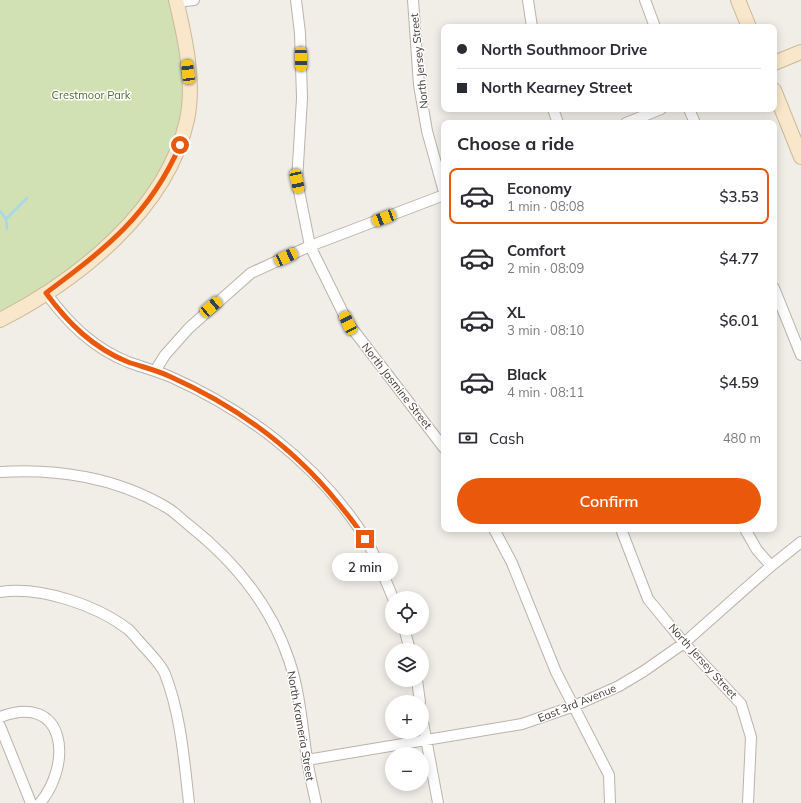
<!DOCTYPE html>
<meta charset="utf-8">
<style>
body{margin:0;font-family:Mulish,sans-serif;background:#f7f7f7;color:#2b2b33;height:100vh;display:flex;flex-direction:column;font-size:15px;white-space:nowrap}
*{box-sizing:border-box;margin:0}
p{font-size:13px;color:#7c7c81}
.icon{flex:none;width:22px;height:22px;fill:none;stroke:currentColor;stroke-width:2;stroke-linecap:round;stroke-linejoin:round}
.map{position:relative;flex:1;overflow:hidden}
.panel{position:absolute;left:441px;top:120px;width:336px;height:412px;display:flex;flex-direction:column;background:#fff;border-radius:8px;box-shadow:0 2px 10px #0003}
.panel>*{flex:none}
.banner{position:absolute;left:441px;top:24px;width:336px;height:88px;border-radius:8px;box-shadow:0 2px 10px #0003;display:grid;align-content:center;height:88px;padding:0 16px;background:#fff}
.fabs{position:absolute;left:385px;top:591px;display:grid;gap:8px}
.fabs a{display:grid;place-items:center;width:44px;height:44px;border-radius:50%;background:#fff;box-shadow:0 2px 10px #0003;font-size:20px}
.end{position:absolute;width:18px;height:18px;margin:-9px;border:5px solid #ea580c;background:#fff;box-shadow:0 0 0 2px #fff}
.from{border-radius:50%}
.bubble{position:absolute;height:28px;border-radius:14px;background:#fff;box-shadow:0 2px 10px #0003;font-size:13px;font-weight:600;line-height:28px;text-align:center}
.car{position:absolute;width:12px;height:24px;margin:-12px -6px;border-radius:5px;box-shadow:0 0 3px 1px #0007;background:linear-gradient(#f5c518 24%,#345 0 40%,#f5c518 0 76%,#345 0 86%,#f5c518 0)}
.banner b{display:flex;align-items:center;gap:14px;height:38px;font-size:15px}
.banner b+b{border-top:1px solid #e1e1e2}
.banner i{width:10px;height:10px;background:#2b2b33}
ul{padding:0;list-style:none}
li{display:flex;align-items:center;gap:12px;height:56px;margin:0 8px 6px;padding:0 8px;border:2px solid transparent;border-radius:8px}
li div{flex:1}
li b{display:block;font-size:15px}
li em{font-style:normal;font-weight:600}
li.current{border-color:#ea580c}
li>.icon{width:36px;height:36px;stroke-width:1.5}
h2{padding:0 16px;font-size:18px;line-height:48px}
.pay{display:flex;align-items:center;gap:10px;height:44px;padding:0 16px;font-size:15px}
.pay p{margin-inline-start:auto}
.action{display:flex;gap:8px;margin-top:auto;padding:8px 16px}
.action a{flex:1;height:46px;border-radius:24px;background:#ea580c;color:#fff;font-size:16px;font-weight:600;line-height:46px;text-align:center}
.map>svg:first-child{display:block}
.green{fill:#d2e1b4}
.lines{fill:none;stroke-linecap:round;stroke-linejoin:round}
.stream{stroke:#aad6e7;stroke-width:2.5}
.street-casing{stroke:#bbb3ab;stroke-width:12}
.secondary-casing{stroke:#ccb99b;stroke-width:16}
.street{stroke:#fff;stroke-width:10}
.secondary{stroke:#f8e7ca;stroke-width:14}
.route{stroke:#ea580c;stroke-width:5}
.labels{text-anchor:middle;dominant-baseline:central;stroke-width:3;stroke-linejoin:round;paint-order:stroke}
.street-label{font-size:11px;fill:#433d37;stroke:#fff}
.park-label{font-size:11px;fill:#506e31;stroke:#fff}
</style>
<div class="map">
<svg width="801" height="803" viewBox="0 0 801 803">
<rect width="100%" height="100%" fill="#f1ede7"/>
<path class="green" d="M0,0h171c6,31 14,64 12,96 -6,102 -101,171 -183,216z"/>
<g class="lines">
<path class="stream" d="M0,211l6,8 1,10
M6,219l21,-21"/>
<g class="street-casing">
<path id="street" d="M296,0l4,33 2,65 -5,83 13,65 38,77 96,125
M413,0l6,85 8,46 17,61
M528,0l4,27
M645,0l10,27
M177,2l17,-2
M553,109l5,14
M689,109l6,14
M626,123l35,-14
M774,288l27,67
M46,293c22,30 47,55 82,69 14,5 29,9 43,15 74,33 141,83 187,150 15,22 25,47 35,71
M155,371l10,-16 24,-27 62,-55 59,-27 134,-51
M0,472c57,-4 117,6 166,35 9,5 16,13 24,19 44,35 81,80 99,134 11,32 13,66 18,99 2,14 6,29 9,44
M494,529l18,34 44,109 53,103 1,28
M621,529l27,70 36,44 57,61 10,33 -3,66
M745,529l12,21 14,16
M0,592c40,-6 97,13 129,38 6,6 12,14 18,20 6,7 15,16 18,24 16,41 19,86 24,129
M404,628l6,22
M417,680l3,22
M0,717c66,-25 73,46 40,86
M422,717l16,86
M0,726l31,77
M307,760l215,-36 52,-18 45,-20 25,-15 40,-28 87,-77 30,-24"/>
</g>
<g class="secondary-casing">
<path id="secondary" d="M738,0l11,27
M774,63l27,-11
M774,90l27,67
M0,320c78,-40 167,-110 187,-200 8,-38 -2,-83 -11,-120"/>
</g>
<use href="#street" class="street"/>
<use href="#secondary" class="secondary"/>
</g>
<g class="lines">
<path class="route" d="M180,145c-30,70 -75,104 -134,148 22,30 47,55 82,69 14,5 29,8 43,15 65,29 122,70 167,126 10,12 19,23 27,36"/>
</g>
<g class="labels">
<g class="street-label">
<text transform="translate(419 61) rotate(-96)">North Jersey Street</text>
<text transform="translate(397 386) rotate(52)">North Jasmine Street</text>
<text transform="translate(703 661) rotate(48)">North Jersey Street</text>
<text transform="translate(577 703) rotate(-22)">East 3rd Avenue</text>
<text transform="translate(301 726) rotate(80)">North Krameria Street</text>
</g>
<g class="park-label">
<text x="91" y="95">Crestmoor Park</text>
</g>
</g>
</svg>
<div class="fabs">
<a><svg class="icon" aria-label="locate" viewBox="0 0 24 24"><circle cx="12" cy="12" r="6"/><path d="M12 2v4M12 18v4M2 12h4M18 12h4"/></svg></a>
<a><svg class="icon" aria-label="layers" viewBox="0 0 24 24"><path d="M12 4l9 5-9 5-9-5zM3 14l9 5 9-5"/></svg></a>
<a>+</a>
<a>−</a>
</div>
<i class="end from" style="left:180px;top:145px"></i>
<i class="end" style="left:365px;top:539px"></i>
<div class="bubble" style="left:332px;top:553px;width:66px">2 min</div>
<i class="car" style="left:301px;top:59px;rotate:179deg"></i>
<i class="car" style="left:188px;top:72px;rotate:353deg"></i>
<i class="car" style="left:297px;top:181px;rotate:168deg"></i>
<i class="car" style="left:384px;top:218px;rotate:249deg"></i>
<i class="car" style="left:286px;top:257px;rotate:65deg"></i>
<i class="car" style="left:211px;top:307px;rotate:50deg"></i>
<i class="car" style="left:348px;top:323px;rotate:334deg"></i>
<div class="banner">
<b><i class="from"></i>North Southmoor Drive</b>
<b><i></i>North Kearney Street</b>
</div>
<section class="panel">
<h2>Choose a ride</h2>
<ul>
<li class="current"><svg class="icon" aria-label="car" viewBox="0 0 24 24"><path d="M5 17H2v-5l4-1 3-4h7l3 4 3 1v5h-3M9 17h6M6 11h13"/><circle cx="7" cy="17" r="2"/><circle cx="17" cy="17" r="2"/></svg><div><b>Economy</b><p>1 min · 08:08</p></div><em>$3.53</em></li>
<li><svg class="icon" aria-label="car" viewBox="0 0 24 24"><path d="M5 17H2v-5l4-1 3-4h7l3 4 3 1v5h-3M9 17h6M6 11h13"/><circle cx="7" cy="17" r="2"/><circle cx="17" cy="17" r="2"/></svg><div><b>Comfort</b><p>2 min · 08:09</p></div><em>$4.77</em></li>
<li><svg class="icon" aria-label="car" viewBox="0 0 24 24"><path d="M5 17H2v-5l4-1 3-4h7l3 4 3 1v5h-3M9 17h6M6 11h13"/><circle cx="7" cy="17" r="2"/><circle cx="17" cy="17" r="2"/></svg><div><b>XL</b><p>3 min · 08:10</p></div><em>$6.01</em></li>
<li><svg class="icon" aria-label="car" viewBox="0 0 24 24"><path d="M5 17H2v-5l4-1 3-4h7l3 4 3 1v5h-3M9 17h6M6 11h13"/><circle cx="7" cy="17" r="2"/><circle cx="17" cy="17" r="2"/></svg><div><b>Black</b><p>4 min · 08:11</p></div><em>$4.59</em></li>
</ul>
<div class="pay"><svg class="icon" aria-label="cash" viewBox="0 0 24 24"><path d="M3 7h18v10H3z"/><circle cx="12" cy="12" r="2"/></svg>Cash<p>480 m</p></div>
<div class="action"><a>Confirm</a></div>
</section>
</div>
